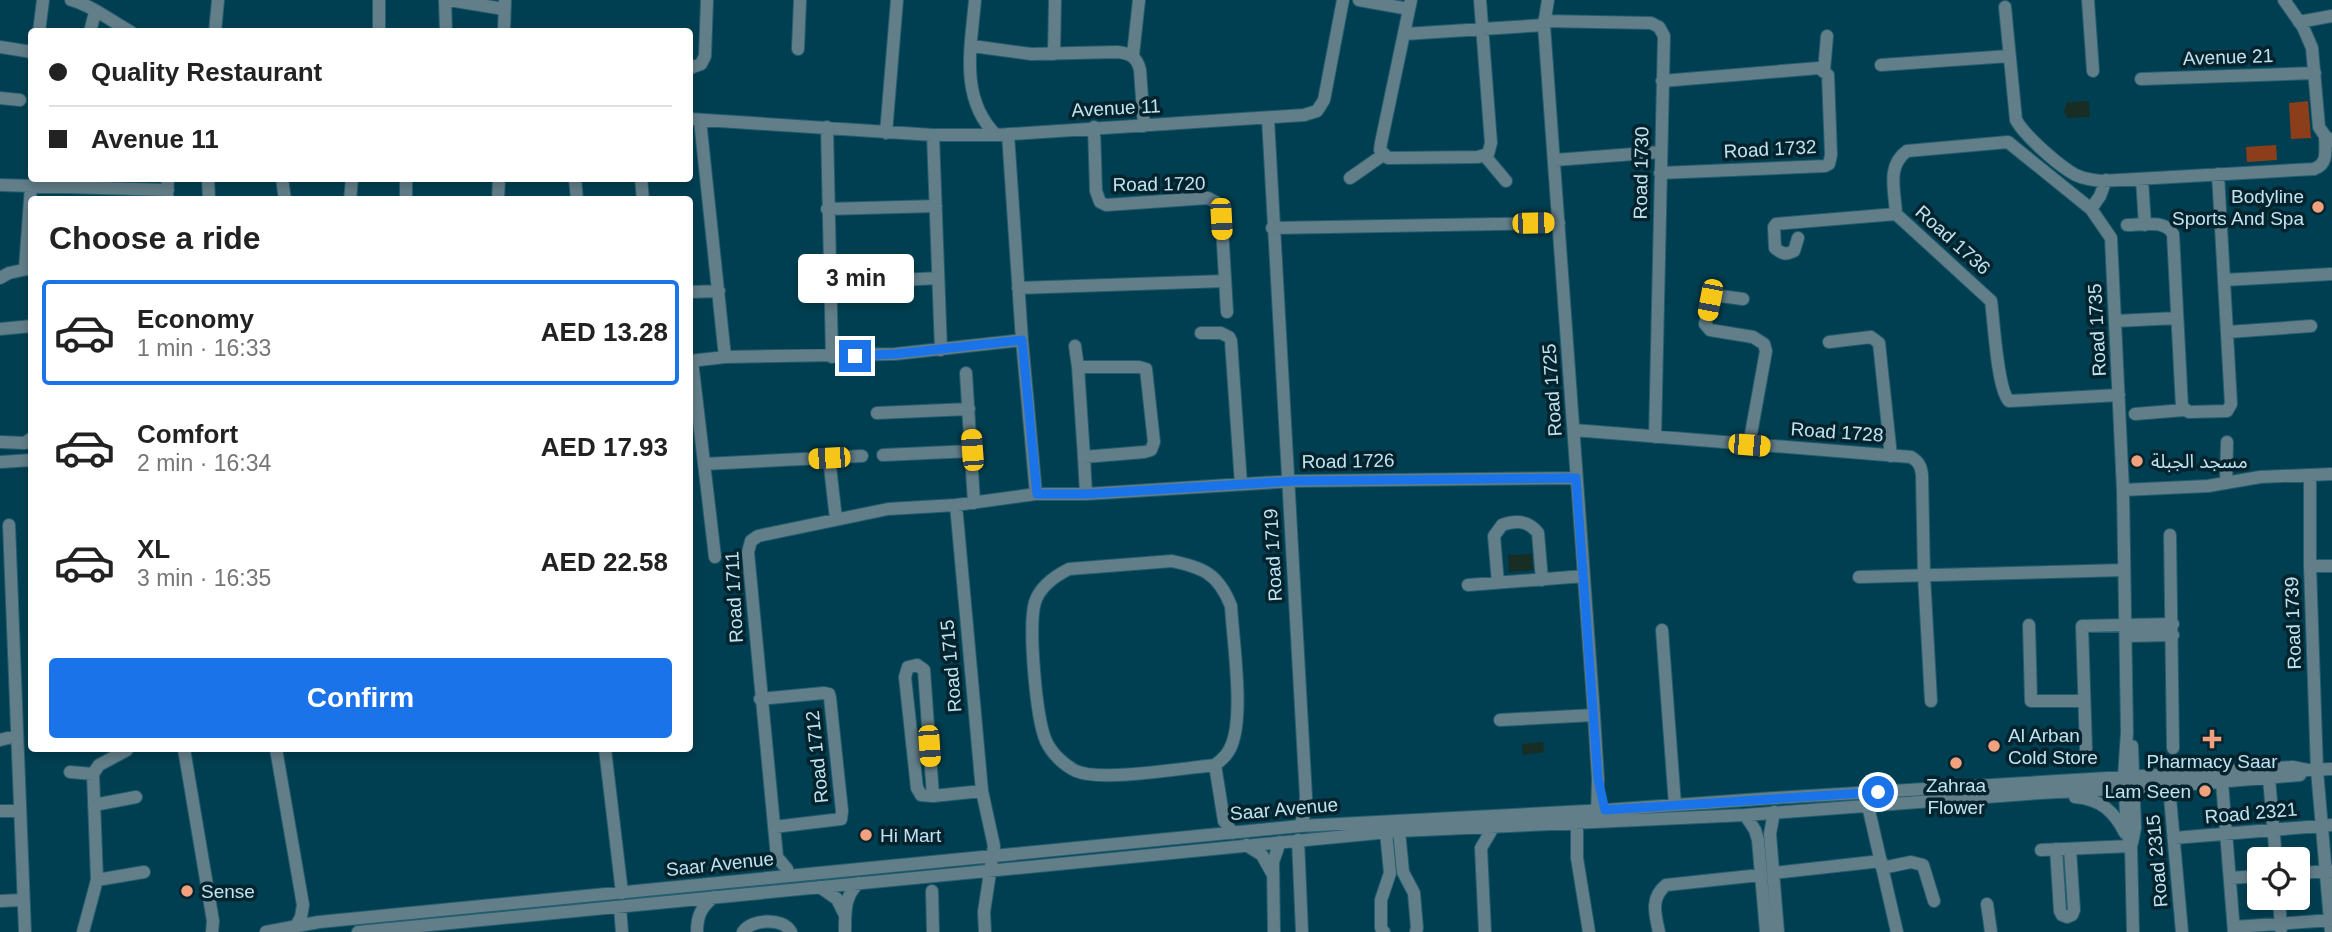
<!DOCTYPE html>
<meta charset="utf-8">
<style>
body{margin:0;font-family:Arial,"Noto Sans Arabic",sans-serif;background:#f2f2f2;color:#222;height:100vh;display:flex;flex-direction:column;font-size:26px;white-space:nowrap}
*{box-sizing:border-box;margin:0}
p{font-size:23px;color:#767676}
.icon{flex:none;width:38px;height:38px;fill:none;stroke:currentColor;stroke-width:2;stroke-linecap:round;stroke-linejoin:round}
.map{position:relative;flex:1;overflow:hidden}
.sheet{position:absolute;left:28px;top:196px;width:665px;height:556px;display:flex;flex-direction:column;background:#fff;border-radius:7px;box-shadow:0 4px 10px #0003}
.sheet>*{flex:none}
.banner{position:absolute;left:28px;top:28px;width:665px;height:154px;border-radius:7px;box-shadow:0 4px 10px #0003;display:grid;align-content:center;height:154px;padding:0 21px;background:#fff}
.tools{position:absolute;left:2247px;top:847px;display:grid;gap:14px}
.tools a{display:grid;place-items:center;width:63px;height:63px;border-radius:7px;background:#fff;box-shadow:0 4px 10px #0003;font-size:35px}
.end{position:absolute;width:32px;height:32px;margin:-16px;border:9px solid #1a73e8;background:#fff;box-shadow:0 0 0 4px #fff}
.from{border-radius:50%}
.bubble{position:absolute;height:49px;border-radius:7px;background:#fff;box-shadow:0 4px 10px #0003;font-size:23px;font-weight:700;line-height:49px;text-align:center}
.car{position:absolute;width:21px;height:42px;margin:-21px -10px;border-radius:9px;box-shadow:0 0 5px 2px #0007;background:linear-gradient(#f5c518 24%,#345 0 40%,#f5c518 0 76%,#345 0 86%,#f5c518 0)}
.banner b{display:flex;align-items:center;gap:24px;height:66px;font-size:26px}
.banner b+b{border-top:2px solid #e0e0e0}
.banner i{width:18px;height:18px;background:#222}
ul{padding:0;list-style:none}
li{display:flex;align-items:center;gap:21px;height:105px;margin:0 14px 10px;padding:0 7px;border:4px solid transparent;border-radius:7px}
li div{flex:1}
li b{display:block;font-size:26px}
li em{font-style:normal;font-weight:700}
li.current{border-color:#1a73e8}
li>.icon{width:63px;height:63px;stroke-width:1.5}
h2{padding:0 21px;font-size:32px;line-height:84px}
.button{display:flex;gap:14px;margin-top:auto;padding:14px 21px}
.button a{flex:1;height:80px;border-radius:7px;background:#1a73e8;color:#fff;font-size:28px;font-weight:700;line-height:80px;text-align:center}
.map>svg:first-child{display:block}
.green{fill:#8b3e19}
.water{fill:#182e24}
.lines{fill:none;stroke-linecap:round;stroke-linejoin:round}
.minor-casing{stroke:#235d6e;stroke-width:14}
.minor{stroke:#627e89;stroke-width:12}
.route{stroke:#1a73e8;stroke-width:9}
.poi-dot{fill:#f2a17e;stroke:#04232d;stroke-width:2.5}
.labels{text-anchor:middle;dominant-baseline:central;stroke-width:7;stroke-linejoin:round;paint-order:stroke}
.street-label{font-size:19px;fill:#c1e3f1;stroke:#04232d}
.poi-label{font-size:19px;fill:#c1e3f1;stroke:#04232d;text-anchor:start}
</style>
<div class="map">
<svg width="2332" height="932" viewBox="0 0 2332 932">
<rect width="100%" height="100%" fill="#003f51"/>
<path class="green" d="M2308,101l3,37 -20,1 -2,-36z
M2276,145l1,15 -30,2 -1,-15z"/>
<path class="water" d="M2089,101l1,16 -22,1 -4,-6 3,-10z
M2276,190l3,3v7l-13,15 -9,-8 12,-15z
M1532,554l1,16 -24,2 -1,-17z
M1543,742l1,10 -21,3 -1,-11z"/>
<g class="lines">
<g class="minor-casing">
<path id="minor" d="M71,0c18,4 42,22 60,32
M379,0v32
M445,0l1,32
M449,0l55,9
M975,0c-4,47 -16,98 21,135
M1359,0l50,9
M1411,0l-30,143 -1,7 8,8 90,-1 10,-3 3,-11 -11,-143
M1548,0l-4,25 50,690 4,64 -1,37
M2088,0l5,71
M2284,0l19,27 9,21 7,79 6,9 7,5
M2005,7l11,113c9,16 38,41 53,51 9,7 21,9 32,10l213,-12c15,-5 11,-20 11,-33
M1544,21l107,2 8,4 5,9 -9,401
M2299,22l33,-6
M39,32l4,-32
M90,32l5,-20
M215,32l3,-32
M504,32l1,-32
M1405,34l139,-9
M972,46l59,8 86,-2c13,1 20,5 23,18l4,56
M0,47l32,5
M798,49l2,-49
M1054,54l1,-54
M1133,55l6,-55
M1881,65l128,-9
M690,68l11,-4 4,-8 2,-56
M1824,71l3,-35
M2141,79l174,-6
M0,98l20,2
M690,119l243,16h63l308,-20 13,-4 7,-11 19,-100
M1268,119l38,678 -1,15 -5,14
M700,120l25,237
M827,127l5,230
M1094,127l2,64 4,11 6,3 102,-7 8,4 5,8 6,102
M886,133l11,-133
M1008,134l14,206 14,154
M933,135l8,215
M1485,156l21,25
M1555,160l105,-8
M1660,173l165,-7 4,-2 2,-9 -3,-80 -9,-7 -157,13
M208,178l1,22
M282,178l3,22
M575,178l2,22
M641,178l2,22
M1350,178l33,-23
M2142,179l3,46
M0,185l168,5
M167,200l1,-22
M350,200l2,-22
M406,200v-22
M498,200l1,-22
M827,209l109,-3
M2091,209l9,-13 6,-16
M1896,214c-1,-23 -10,-48 11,-63l101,-9 83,67 20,29 12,252 4,242 -3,45 3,55 4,14 2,86
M2127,225c15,0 38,-6 46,9l9,173 7,5 38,-1 4,-7 -13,-230
M1272,228l287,-5
M1798,238l-4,13c-8,4 -12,3 -19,-3l-1,-21 2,-3 120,-10 95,87c3,20 6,88 18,100l110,-6
M25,269l6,-83
M0,278l9,-5 23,-5
M2224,280l108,-6
M829,284l109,-6
M1018,288l207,-7
M690,292l29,-1
M1743,299l-30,-4 -3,5 -5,24 5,6 43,7 11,7 2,7 -17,94
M2116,321l61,-3
M0,329l32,-3
M2228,332l83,-6
M1201,333h20l8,4 2,4 10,143
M1829,342l42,-5 8,6 12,113
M1075,346l3,21
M690,361l35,-4 170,-3 127,-14
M692,361l23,196
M1078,367h61l7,2 8,73 -3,8 -7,2 -60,5z
M966,373l8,130
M877,413l92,-4
M2135,414l49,-4
M1574,430l337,27c8,5 10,9 11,18l2,100 7,126
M0,442l25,1 7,-5
M883,455l89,-4
M1084,457l2,37
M829,458l7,61
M0,462l32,-2
M704,464l158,-8
M2310,475v91l7,204 14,162
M2226,483l1,-41
M2123,490l85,-4 52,-9 72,-3
M956,505l26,286 12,55 -10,66 1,20
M9,525l16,407
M2170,535l3,213
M1172,561c31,7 46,12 59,45 2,35 13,107 1,138 -3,9 -10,16 -17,21 -30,3 -115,17 -139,6 -12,-6 -24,-17 -30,-30 -10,-23 -18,-115 -11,-139 5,-15 20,-26 34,-33z
M2310,566h22
M1859,577l265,-7
M1498,583l-4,-47 8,-11c14,-5 26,-5 36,8l4,47
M1468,585l116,-9
M2029,625l2,76h53
M1662,630l13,175
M2126,636l47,-1
M760,699l64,-6 5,1 1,4 12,113 -1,8 -67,8
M1500,720l94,-5
M0,740l16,-4
M2132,746l3,82 -3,15
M184,749l29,172 -1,11
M276,749l27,156 -2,12 -5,9
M605,749l17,144
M2086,749l-4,-123 91,-2
M1215,765l9,56 9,12
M70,772l23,2
M2269,778l7,81
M2222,782l12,150
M2169,786l13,146
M933,796l-9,-126 -7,-5 -9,2 -3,10 12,111 4,7 12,1 49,-5
M2075,797c25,2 39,14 50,36
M94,805l42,-8
M1868,806l29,126
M0,811h19
M1774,812l-4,22 8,98
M1745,815l10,15 3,10 8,92
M1577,823v35l12,74
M1399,831l4,41 11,21 3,35 -1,4
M2174,838l158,-13
M1298,840l4,92
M1246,845l16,10 10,18
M2056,849l4,62 2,4 5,2 5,-2 2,-5 -4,-61
M2041,850l90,-4
M1882,868l29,-6 12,3 11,36
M787,869l-10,-12 -29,-305 3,-11 7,-5 130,-27 68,-4 80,-11h50l208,-13 282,-3
M1773,873l108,-12
M2298,873l34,-2
M2230,878l29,-2
M97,880l47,-8
M820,887l17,12 8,16
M932,891l1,41
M2279,898l2,31
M0,901l22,-1
M1987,904l4,28
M620,907l2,25
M2234,927l98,-7
M83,932l14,-52 -4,-106 6,-9 28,-15
M266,932l53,-10 981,-96 305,-16 169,-12 519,-31 15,3 24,-1
M358,932l1041,-101 346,-16 295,-22 129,-7 131,-11
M697,932c0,-16 4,-25 17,-35
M743,932c8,-13 40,-15 48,0
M845,932c0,-18 -1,-37 14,-49
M1274,932l-1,-70 7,-20
M1384,932l-3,-4v-28l9,-27 -4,-41
M1485,932l-4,-84 13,-22
M1659,932c-4,-18 -9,-34 7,-47l94,-10"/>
</g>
<use href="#minor" class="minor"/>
</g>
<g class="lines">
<path class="route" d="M855,356l40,-2 127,-14 15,154h49l208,-13 282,-3 22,301 7,31 273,-18"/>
</g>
<g class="poi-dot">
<circle cx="2318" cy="207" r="7"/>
<circle cx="2137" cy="461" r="7"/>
<path d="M2208.5 728.5h7v7h7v7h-7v7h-7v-7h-7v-7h7z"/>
<circle cx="1994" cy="746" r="7"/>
<circle cx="1956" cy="763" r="7"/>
<circle cx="2205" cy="791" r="7"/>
<circle cx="866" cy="835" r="7"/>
<circle cx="187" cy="891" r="7"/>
</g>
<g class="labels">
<g class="street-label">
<text transform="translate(2228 57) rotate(-2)">Avenue 21</text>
<text transform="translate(1116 108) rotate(-3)">Avenue 11</text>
<text transform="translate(1770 149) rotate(-3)">Road 1732</text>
<text transform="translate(1641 173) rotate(-89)">Road 1730</text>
<text transform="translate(1159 184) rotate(-1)">Road 1720</text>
<text transform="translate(1953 240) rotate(42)">Road 1736</text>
<text transform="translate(2097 330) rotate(-93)">Road 1735</text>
<text transform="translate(1552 390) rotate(-94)">Road 1725</text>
<text transform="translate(1837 432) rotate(4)">Road 1728</text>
<text transform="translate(1348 461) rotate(-1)">Road 1726</text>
<text transform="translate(1273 555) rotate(-93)">Road 1719</text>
<text transform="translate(734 597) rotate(-93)">Road 1711</text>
<text transform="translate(2293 623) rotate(-92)">Road 1739</text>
<text transform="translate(951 666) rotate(-95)">Road 1715</text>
<text transform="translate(817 757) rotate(-96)">Road 1712</text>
<text transform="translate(1284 809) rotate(-5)">Saar Avenue</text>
<text transform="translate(2251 813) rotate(-5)">Road 2321</text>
<text transform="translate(2157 861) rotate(-95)">Road 2315</text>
<text transform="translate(720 864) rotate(-6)">Saar Avenue</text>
</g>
<g class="poi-label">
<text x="2304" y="196" text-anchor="end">Bodyline<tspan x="2304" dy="22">Sports And Spa</tspan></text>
<text x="2151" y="461">مسجد الجبلة</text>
<text x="2008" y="735">Al Arban<tspan x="2008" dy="22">Cold Store</tspan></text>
<text x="2212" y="761" text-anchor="middle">Pharmacy Saar</text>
<text x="1956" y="785" text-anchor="middle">Zahraa<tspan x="1956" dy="22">Flower</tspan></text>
<text x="2191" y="791" text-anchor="end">Lam Seen</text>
<text x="880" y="835">Hi Mart</text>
<text x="201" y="891">Sense</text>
</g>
</g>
</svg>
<div class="tools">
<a><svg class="icon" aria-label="locate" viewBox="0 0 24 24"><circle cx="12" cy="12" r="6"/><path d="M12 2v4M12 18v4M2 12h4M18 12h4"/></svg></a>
</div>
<i class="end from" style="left:1878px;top:792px"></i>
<i class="end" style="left:855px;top:356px"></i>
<div class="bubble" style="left:798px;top:254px;width:116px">3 min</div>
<i class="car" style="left:1221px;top:219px;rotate:177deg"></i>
<i class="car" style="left:1533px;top:223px;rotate:89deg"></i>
<i class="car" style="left:1710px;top:300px;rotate:191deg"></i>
<i class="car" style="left:1749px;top:445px;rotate:95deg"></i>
<i class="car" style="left:972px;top:450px;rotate:356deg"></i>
<i class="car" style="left:829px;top:458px;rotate:267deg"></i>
<i class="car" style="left:929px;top:746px;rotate:176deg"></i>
<div class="banner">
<b><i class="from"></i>Quality Restaurant</b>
<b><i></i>Avenue 11</b>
</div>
<section class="sheet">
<h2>Choose a ride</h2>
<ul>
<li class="current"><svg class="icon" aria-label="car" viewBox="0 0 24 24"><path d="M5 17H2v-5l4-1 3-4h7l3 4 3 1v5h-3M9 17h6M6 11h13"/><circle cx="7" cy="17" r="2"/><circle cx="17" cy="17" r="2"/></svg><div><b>Economy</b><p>1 min · 16:33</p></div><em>AED 13.28</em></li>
<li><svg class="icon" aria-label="car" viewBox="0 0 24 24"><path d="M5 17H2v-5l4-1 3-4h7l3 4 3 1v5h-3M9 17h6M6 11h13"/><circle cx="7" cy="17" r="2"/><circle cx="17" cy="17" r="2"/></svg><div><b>Comfort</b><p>2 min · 16:34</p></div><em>AED 17.93</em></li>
<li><svg class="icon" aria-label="car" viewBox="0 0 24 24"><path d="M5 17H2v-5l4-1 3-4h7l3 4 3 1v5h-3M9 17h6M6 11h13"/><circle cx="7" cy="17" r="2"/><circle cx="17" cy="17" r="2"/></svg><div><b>XL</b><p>3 min · 16:35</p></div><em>AED 22.58</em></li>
</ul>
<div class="button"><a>Confirm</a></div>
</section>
</div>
